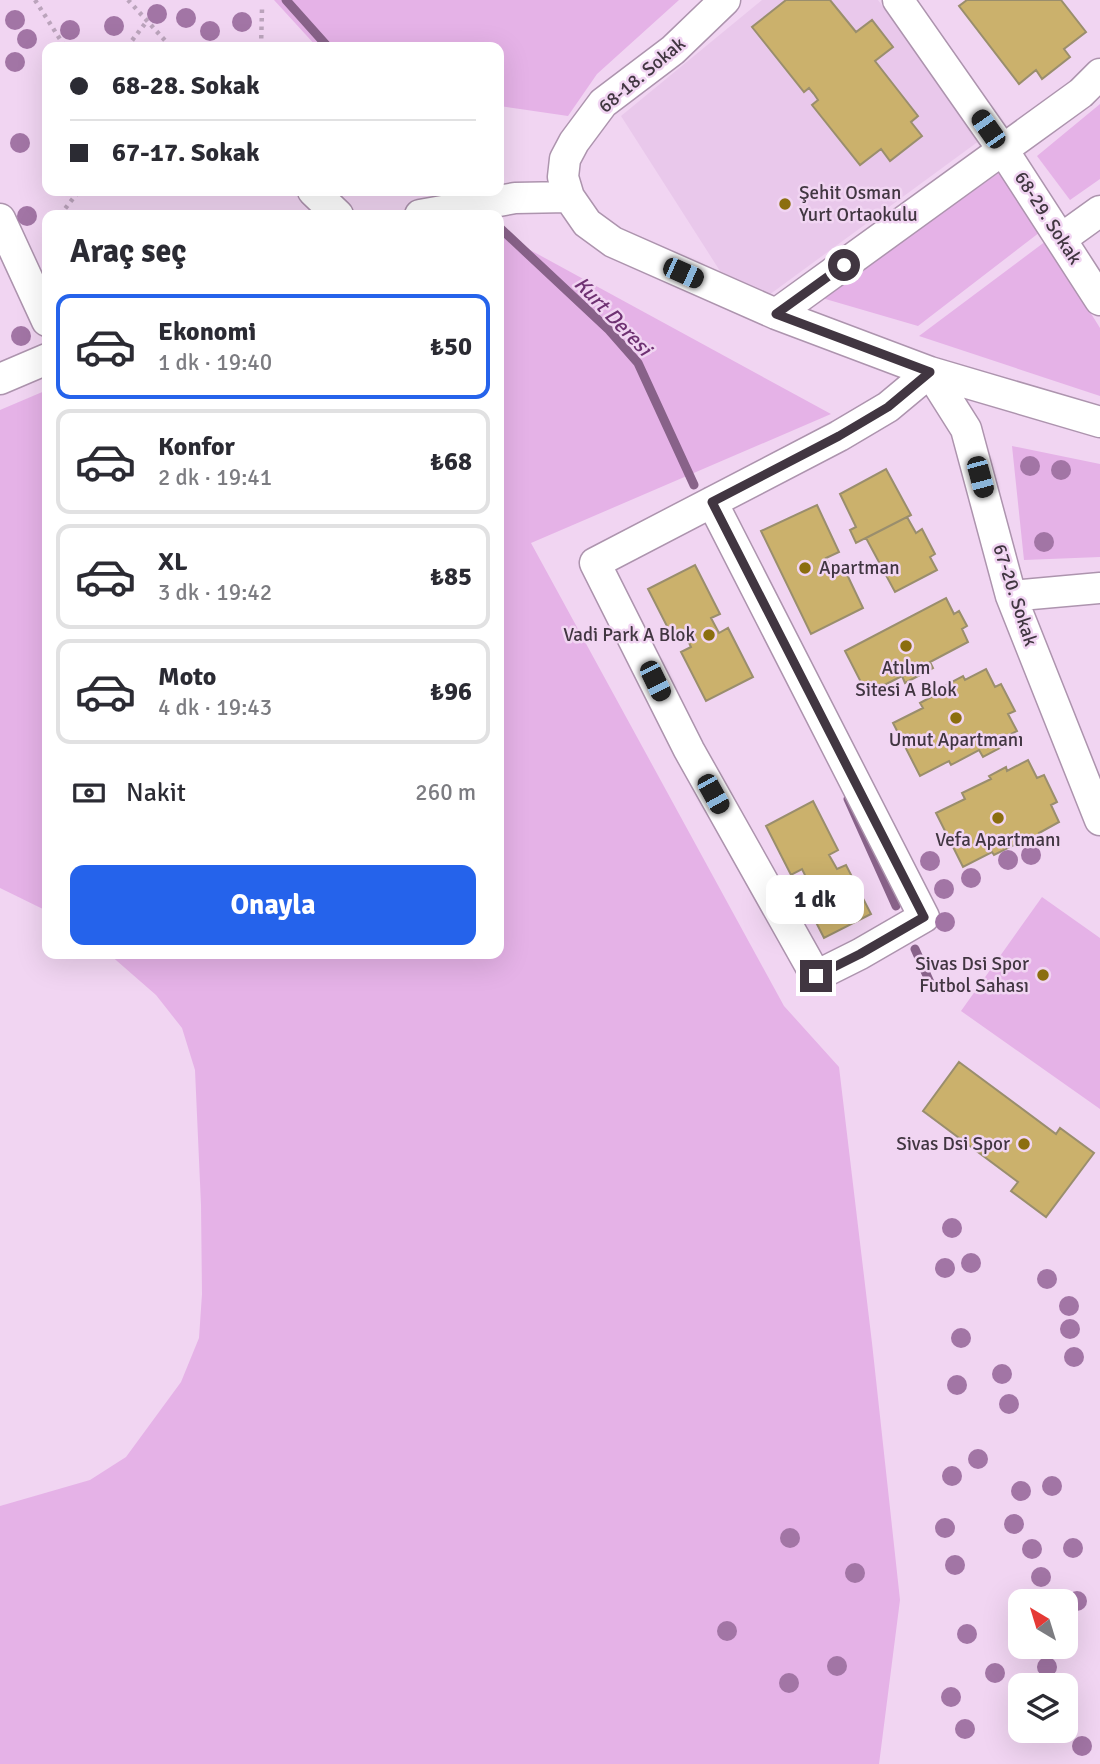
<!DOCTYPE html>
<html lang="tr">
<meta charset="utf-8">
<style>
body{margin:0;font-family:Signika,sans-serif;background:#f7f7f7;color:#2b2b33;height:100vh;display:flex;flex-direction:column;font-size:26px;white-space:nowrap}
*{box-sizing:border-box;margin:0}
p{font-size:23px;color:#7c7c81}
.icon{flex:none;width:38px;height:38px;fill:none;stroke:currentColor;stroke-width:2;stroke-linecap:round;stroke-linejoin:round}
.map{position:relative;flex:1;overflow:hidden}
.sheet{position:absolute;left:42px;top:210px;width:462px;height:749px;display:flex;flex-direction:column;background:#fff;border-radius:14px;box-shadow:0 7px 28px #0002}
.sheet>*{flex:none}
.top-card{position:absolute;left:42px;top:42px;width:462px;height:154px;border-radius:14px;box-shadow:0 7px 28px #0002;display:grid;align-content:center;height:154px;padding:0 28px;background:#fff}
.needle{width:46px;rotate:322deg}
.controls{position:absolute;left:1008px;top:1589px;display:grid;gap:14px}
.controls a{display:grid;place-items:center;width:70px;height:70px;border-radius:14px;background:#fff;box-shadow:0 7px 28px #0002;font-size:35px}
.end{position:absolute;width:32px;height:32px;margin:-16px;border:9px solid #413641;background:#fff;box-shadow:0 0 0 4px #fff}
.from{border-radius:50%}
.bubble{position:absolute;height:49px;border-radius:14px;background:#fff;box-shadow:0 7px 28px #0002;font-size:23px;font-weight:700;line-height:49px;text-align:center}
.car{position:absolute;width:21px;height:42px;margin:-21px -10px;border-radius:9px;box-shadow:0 0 5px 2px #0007;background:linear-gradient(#222 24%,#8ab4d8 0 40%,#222 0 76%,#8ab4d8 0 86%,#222 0)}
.top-card b{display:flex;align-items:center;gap:24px;height:66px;font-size:26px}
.top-card b+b{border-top:2px solid #e1e1e2}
.top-card i{width:18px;height:18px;background:#2b2b33}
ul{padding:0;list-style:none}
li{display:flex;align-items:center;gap:21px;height:105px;margin:0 14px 10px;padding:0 14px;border:4px solid #e1e1e2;border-radius:14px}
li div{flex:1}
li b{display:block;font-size:26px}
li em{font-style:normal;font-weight:700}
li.active{border-color:#2563eb}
li>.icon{width:63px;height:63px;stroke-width:1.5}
h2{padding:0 28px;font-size:32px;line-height:84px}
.pay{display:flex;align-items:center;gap:18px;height:77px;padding:0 28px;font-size:26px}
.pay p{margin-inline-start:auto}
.cta{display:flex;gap:14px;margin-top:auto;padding:14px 28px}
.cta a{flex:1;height:80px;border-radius:14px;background:#2563eb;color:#fff;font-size:28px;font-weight:700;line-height:80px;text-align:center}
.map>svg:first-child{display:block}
.built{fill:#e9c8eb}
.green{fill:#e5b2e7}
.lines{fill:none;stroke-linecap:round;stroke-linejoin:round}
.stream{stroke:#886289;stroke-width:9}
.building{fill:#cbb16c;stroke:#9a8e6d;stroke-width:2}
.minor-casing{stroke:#ad94ae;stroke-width:33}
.path{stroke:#bba4bc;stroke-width:4.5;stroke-dasharray:3.5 5;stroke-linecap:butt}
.minor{stroke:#fff;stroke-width:30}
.tree{fill:#a275a5}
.route{stroke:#413641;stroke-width:9}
.poi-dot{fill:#8b6e0f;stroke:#f1d5f2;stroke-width:2.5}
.labels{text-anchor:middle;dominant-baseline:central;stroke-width:5;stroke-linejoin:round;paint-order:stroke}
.street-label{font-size:19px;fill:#413641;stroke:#f1d5f2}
.poi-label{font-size:19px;fill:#413641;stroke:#f1d5f2;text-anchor:end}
.water-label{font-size:21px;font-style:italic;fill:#6e3172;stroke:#f1d5f2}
</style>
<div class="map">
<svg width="1100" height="1764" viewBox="0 0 1100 1764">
<rect width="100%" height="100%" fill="#f1d5f2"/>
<path class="built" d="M762,0h116l105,138 -214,157 -49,-24 -99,-155z"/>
<path class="green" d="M274,0h405l-82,74 -29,42 -69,-10v-59h-182z
M1100,104v75l-30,21 -33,-44z
M1003,170l41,59 -126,97 -96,-28z
M499,233l332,181 -300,129 253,463 55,61 33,276 28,257 -21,164h-879v-258l90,-26 36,-23 55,-75 18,-44 3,-44 -1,-89 -6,-135 -13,-42 -26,-33 -47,-41h390z
M1046,241l54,87v68l-181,-60z
M47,390v521l-47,-23v-478z
M1012,446l88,18v93l-76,3z
M1042,897l58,41v171l-139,-98z"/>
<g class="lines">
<path class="stream" d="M286,0l42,47
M499,227l110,103 29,33 56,122
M848,799l48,107
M915,949l18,40"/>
</g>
<path class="building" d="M786,0h44l26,32 16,-12 21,27 -18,14 43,55 -7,6 11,14 -32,25 -9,-12 -21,16 -48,-60 6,-5 -4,-6 -5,-6 -5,4 -52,-65z
M967,0h94l25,32 -22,17 6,8 -28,22 -6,-9 -17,14 -60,-78z
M886,469l25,46 -55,28 -6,-13 6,-3 -16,-33z
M817,505l22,47 -13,6 6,12 11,-4 20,42 -52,26 -50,-103z
M907,517l9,16 6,-4 13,25 -5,3 7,13 -42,22 -29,-54z
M695,565l25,49 -9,4 8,15 9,-5 25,49 -47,24 -25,-49 10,-5 -7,-15 -11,6 -25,-49z
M946,598l8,16 5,-3 8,15 -5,3 6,13 -38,20 3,6 -28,15 -3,-7 -35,18 -22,-43z
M986,669l9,18 6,-3 14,27 -7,3 9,17 -21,11 4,6 -17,9 -4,-7 -28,15 -2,-4 -29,15 -27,-53 30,-15 -3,-5 28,-15 -2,-3 17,-9 2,4z
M1028,760l9,18 7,-3 13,27 -6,3 8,17 -20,11 3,6 -17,9 -3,-7 -28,14 -2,-3 -29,15 -27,-54 29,-14 -3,-6 29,-14 -2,-3 17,-9 1,4z
M813,801l25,49 -9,5 8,14 9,-4 25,49 -47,24 -25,-49 10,-6 -7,-14 -11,6 -25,-49z
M959,1062l97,72 4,-6 34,25 -48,64 -35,-26 7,-9 -95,-71z"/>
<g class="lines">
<g class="minor-casing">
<path id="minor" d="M725,0l-52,50 -70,53 -29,39 -9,17 -2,18 6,20 18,26 26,19 163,72 154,58 170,50
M898,0l105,150 97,150
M313,191l25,24
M420,215l95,-17 54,-1
M0,219l47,102
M1061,239l39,-28
M776,314l305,-221 19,-19
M0,379l47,-20
M712,502l212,415 -64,37 -44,22 -127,-226 -94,-187 244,-127 49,-29 42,-35 36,57 45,167 89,224
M1011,596l89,-8"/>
</g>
<path class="path" d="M35,0l30,47
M128,0l43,47
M93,47h7
M127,47l20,-26
M261,47l1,-38
M60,215l19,-24"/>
<use href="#minor" class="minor"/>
</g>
<g class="tree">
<circle cx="157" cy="14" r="10"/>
<circle cx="186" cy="18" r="10"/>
<circle cx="15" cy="20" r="10"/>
<circle cx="242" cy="22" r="10"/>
<circle cx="114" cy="26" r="10"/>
<circle cx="70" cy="30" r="10"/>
<circle cx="210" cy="31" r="10"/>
<circle cx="27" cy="39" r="10"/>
<circle cx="15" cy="62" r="10"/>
<circle cx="20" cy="143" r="10"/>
<circle cx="27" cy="216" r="10"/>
<circle cx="21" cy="336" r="10"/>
<circle cx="1030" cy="466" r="10"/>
<circle cx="1061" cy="470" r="10"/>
<circle cx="1044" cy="542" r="10"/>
<circle cx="1031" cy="855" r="10"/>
<circle cx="1008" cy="860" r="10"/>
<circle cx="930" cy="861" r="10"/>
<circle cx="971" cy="878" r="10"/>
<circle cx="944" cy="889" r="10"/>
<circle cx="945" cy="922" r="10"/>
<circle cx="952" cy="1228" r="10"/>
<circle cx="971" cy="1263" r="10"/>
<circle cx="945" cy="1268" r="10"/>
<circle cx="1047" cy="1279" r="10"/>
<circle cx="1069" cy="1306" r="10"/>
<circle cx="1070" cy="1329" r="10"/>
<circle cx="961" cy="1338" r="10"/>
<circle cx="1074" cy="1357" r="10"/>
<circle cx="1002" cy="1374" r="10"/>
<circle cx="957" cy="1385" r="10"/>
<circle cx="1009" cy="1404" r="10"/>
<circle cx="978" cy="1459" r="10"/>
<circle cx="952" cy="1476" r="10"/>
<circle cx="1052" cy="1486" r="10"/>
<circle cx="1021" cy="1491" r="10"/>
<circle cx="1014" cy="1524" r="10"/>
<circle cx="945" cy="1528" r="10"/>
<circle cx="790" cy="1538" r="10"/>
<circle cx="1073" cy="1548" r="10"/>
<circle cx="1032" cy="1549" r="10"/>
<circle cx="955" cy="1565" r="10"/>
<circle cx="855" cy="1573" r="10"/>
<circle cx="1041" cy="1577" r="10"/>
<circle cx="1077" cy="1601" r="10"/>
<circle cx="727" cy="1631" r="10"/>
<circle cx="967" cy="1634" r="10"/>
<circle cx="837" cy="1666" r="10"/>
<circle cx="1047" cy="1667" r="10"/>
<circle cx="995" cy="1673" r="10"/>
<circle cx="789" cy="1683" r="10"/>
<circle cx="951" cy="1697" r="10"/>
<circle cx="965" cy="1729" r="10"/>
<circle cx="1082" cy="1746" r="10"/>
</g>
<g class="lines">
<path class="route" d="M816,976l44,-22 64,-37 -212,-415 127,-66 49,-29 42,-35 -154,-58 68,-49"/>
</g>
<g class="poi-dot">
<circle cx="785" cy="204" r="7"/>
<circle cx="805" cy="568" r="7"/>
<circle cx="709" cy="635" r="7"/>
<circle cx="906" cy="646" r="7"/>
<circle cx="956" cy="718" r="7"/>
<circle cx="998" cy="818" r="7"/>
<circle cx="1043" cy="975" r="7"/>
<circle cx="1024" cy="1144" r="7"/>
</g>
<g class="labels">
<g class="street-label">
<text transform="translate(642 75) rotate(-40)">68-18. Sokak</text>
<text transform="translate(1048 218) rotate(57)">68-29. Sokak</text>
<text transform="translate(1015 595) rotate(72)">67-20. Sokak</text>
</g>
<g class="poi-label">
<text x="799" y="193" text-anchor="start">Şehit Osman<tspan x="799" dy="22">Yurt Ortaokulu</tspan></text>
<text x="819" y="568" text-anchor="start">Apartman</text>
<text x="695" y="635">Vadi Park A Blok</text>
<text x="906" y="668" text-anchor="middle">Atılım<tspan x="906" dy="22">Sitesi A Blok</tspan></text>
<text x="956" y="740" text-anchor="middle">Umut Apartmanı</text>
<text x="998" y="840" text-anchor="middle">Vefa Apartmanı</text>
<text x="1029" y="964">Sivas Dsi Spor<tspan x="1029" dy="22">Futbol Sahası</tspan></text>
<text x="1010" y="1144">Sivas Dsi Spor</text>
</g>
<g class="water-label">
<text transform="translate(613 316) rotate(46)">Kurt Deresi</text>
</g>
</g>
</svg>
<div class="controls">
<a><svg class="needle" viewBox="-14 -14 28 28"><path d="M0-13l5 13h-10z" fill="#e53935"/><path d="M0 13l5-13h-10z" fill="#7c7c81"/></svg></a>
<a><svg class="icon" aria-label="layers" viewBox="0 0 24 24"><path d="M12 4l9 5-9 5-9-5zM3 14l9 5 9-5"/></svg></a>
</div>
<i class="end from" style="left:844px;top:265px"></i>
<i class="end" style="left:816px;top:976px"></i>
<div class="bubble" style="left:766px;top:875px;width:98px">1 dk</div>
<i class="car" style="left:988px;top:129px;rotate:325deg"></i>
<i class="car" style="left:683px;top:273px;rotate:114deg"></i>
<i class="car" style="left:980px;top:477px;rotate:165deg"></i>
<i class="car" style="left:655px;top:681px;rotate:154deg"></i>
<i class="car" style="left:713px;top:794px;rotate:151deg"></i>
<div class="top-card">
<b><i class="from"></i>68-28. Sokak</b>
<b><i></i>67-17. Sokak</b>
</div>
<section class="sheet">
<h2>Araç seç</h2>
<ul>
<li class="active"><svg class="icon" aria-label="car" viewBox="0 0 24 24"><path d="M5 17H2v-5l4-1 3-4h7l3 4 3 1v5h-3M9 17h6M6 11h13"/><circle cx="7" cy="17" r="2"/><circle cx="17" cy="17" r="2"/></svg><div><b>Ekonomi</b><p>1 dk · 19:40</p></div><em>₺50</em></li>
<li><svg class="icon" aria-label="car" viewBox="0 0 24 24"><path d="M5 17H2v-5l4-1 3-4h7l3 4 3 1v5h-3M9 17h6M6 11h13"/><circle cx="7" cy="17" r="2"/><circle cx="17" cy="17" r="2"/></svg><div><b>Konfor</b><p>2 dk · 19:41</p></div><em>₺68</em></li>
<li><svg class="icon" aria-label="car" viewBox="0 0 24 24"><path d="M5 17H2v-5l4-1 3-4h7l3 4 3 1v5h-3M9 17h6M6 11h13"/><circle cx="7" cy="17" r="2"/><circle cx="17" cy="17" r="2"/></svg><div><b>XL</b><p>3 dk · 19:42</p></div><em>₺85</em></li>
<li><svg class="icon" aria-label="car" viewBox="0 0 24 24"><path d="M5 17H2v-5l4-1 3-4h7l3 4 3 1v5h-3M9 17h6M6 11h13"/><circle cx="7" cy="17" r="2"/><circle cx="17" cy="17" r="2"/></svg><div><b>Moto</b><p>4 dk · 19:43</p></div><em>₺96</em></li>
</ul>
<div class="pay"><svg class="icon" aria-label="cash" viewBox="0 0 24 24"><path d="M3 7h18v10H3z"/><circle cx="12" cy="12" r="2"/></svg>Nakit<p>260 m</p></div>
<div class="cta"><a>Onayla</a></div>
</section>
</div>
